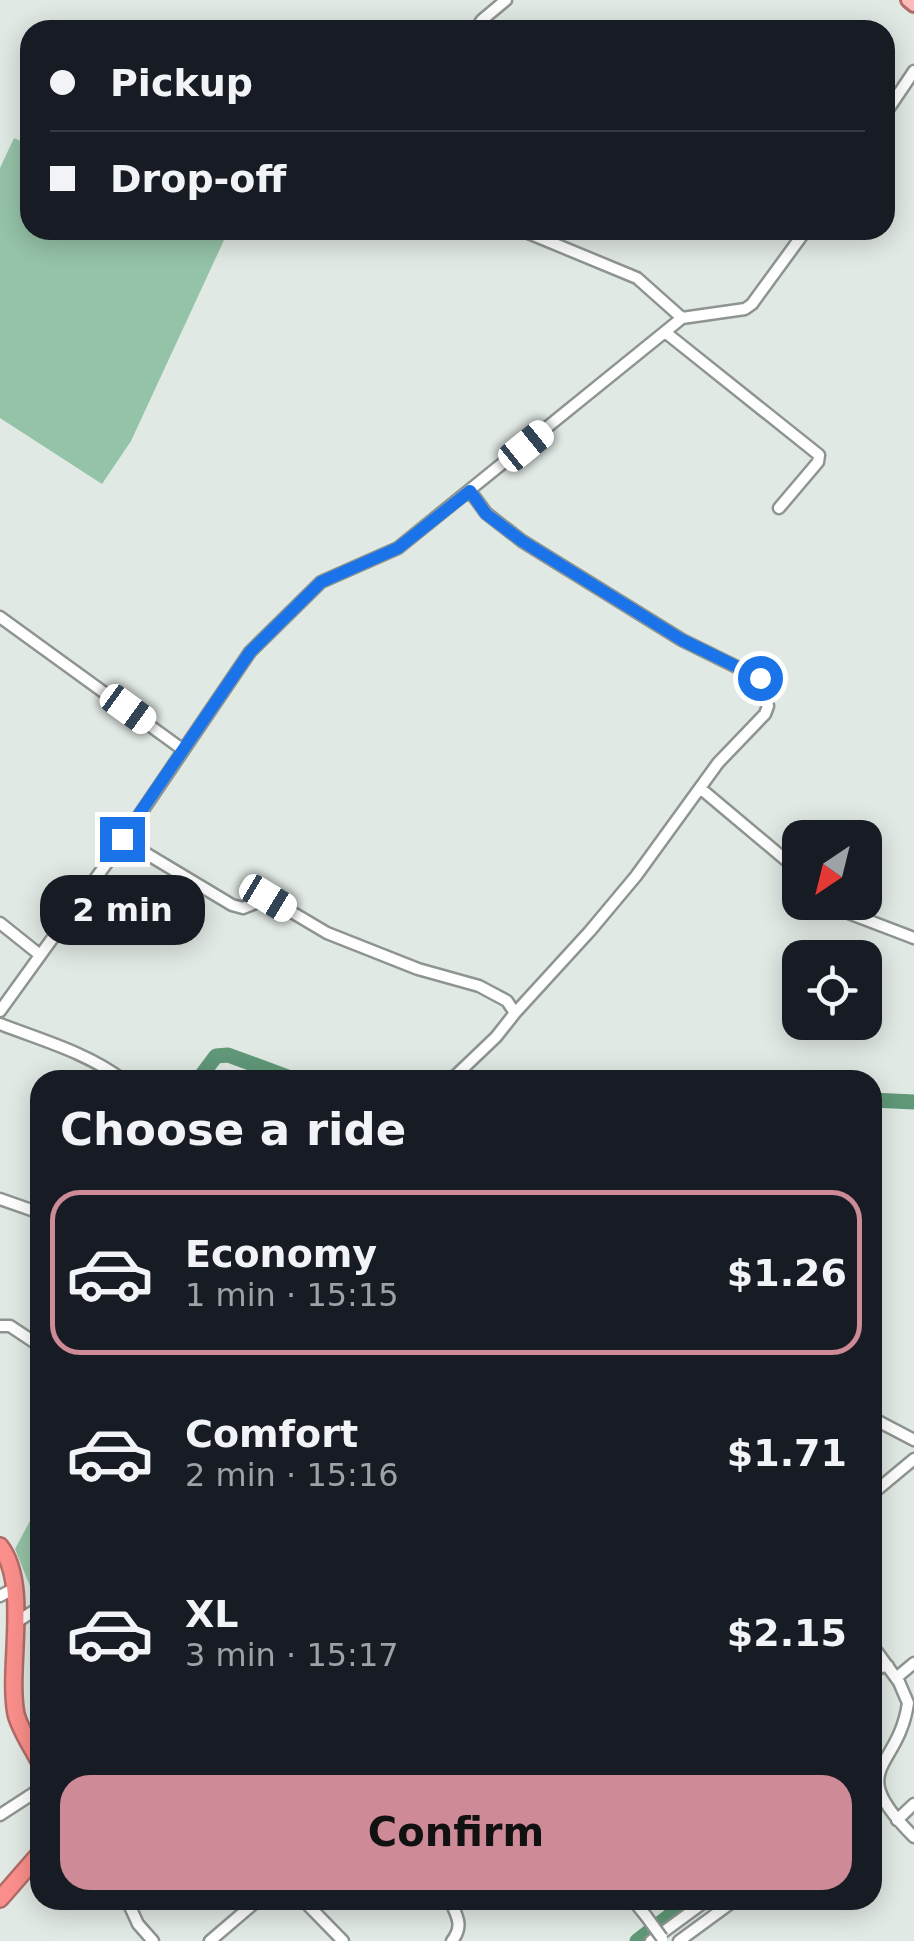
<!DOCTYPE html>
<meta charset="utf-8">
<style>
body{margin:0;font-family:"DejaVu Sans",sans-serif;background:#20242c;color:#f1f3f6;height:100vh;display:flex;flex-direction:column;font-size:38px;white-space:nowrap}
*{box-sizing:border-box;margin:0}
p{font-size:32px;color:#9ea1a6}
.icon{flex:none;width:55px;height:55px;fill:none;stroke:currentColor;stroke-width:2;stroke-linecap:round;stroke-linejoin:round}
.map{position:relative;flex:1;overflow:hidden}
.drawer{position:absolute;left:30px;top:1070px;width:852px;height:840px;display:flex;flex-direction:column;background:#171b24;border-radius:30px;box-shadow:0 5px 25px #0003}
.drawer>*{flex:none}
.hud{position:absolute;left:20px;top:20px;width:875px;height:220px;border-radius:30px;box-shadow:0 5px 25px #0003;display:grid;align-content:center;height:220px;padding:0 30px;background:#171b24}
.needle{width:65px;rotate:215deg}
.buttons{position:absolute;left:782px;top:820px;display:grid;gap:20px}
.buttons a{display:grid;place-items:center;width:100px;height:100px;border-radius:20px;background:#171b24;box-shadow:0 5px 25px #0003;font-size:50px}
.end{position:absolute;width:45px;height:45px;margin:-22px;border:12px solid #1a73e8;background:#fff;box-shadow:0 0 0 5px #fff}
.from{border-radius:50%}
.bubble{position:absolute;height:70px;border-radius:30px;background:#171b24;box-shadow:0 5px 25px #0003;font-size:32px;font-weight:800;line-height:70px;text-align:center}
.car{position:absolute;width:30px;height:60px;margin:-30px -15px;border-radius:12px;box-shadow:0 0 8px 2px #0007;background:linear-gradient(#fff 24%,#345 0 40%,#fff 0 76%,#345 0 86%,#fff 0)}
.hud b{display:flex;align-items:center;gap:35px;height:95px;font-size:38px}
.hud b+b{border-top:2px solid #363941}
.hud i{width:25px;height:25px;background:#f1f3f6}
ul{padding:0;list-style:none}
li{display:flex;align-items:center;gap:30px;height:165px;margin:0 20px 15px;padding:0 10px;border:5px solid transparent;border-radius:30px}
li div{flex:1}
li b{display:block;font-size:38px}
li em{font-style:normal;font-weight:800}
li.on{border-color:#ce8a97}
li>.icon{width:90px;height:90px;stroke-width:1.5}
h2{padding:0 30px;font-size:45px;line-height:120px}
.action{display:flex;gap:20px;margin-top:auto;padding:20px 30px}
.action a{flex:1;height:115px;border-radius:30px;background:#ce8a97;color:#111;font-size:40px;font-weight:800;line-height:115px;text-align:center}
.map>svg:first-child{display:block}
.green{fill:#95c3a7}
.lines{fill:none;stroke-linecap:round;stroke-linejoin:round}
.river{stroke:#609878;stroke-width:15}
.minor-casing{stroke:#8e9590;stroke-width:15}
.major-casing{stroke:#b16c68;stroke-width:18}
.highway-casing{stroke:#b16c68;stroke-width:20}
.minor{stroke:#fff;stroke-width:10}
.major{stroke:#fdbcb9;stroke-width:12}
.highway{stroke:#fb8f8b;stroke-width:15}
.minor-bridge-casing{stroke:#8e9590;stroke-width:15;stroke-linecap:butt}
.minor-bridge{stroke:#fff;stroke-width:10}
.route{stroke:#1a73e8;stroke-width:12}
</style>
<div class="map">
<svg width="914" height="1941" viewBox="0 0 914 1941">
<rect width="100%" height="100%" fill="#e1e9e4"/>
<path class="green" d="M14,138l16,7v85h178l17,8 -94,203 -29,43 -102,-66v-250z
M40,1511v88l-4,2 -21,-52 16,-30z"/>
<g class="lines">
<path class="river" d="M198,1080l18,-24 12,-1 68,25
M872,1100l42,2
M637,1941l53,-41"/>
<g class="minor-casing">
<path id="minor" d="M475,30l7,-10 24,-20
M885,114l29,-43
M521,230l116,48 45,40
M665,332l154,123 -1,7 -39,46
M470,491l16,22 36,28 160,99 77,38 9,28 -3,8 -47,49 -82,113 -46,55 -75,82
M0,617l182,132
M700,788l100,84
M122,839l110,66 11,3 25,-10 59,35 91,36 61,17 28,15 8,12 -19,24 -45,43
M834,902l17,12 63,24
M0,923l40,32
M0,1011l109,-151 141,-208 71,-70 77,-34 284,-230 63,-9 7,-5 54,-74
M0,1024c41,16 88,29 123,56
M0,1199l40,14
M0,1326h10l30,20
M872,1418l42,22
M872,1494l42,-35
M0,1596l15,-8
M15,1623l25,-16
M872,1645l27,37 9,21c-10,69 -65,63 6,134
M872,1668l16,-2
M896,1678l18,-15
M0,1815l40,-26
M897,1820l17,-16
M127,1900l11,24 15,17
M303,1900l40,41
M450,1900c7,16 14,26 2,41
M633,1900l13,16
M210,1941l48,-41
M651,1941l56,-41
M679,1941l56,-41"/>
</g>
<g class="major-casing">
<path id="major" d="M908,0l6,5"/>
</g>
<g class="highway-casing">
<path id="highway" d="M0,1546c30,39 7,120 16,168 4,16 16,33 24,49
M0,1899l40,-46"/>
</g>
<use href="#minor" class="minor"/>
<use href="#major" class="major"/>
<use href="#highway" class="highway"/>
<g class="minor-bridge-casing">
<path id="minor-bridge" d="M646,1916l16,22"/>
</g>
<use href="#minor-bridge" class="minor-bridge"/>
</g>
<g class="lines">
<path class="route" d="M122,839l128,-187 71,-70 77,-34 72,-57 16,23 36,27 160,99 78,38"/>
</g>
</svg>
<div class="buttons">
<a><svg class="needle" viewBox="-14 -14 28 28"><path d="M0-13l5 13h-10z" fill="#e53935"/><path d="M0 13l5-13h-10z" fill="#9ea1a6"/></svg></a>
<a><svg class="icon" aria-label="locate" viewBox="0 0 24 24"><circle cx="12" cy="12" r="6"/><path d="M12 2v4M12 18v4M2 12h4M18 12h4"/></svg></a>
</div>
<i class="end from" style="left:760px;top:678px"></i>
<i class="end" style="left:122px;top:839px"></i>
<div class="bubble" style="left:40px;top:875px;width:165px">2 min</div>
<i class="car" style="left:526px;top:446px;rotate:51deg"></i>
<i class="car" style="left:128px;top:709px;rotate:126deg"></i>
<i class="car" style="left:268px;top:898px;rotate:121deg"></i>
<div class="hud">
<b><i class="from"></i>Pickup</b>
<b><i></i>Drop-off</b>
</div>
<section class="drawer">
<h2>Choose a ride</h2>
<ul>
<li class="on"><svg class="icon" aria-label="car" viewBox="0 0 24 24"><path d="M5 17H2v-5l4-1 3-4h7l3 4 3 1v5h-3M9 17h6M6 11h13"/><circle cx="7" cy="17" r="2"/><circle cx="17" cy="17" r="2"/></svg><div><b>Economy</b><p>1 min · 15:15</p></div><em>$1.26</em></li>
<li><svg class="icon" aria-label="car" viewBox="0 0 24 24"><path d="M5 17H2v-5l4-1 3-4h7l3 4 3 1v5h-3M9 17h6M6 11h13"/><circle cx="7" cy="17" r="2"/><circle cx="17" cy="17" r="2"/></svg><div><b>Comfort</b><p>2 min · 15:16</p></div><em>$1.71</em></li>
<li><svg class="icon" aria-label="car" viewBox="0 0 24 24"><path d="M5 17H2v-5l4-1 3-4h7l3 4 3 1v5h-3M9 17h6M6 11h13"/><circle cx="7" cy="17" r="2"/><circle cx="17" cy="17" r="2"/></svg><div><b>XL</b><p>3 min · 15:17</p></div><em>$2.15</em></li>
</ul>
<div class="action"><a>Confirm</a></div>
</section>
</div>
